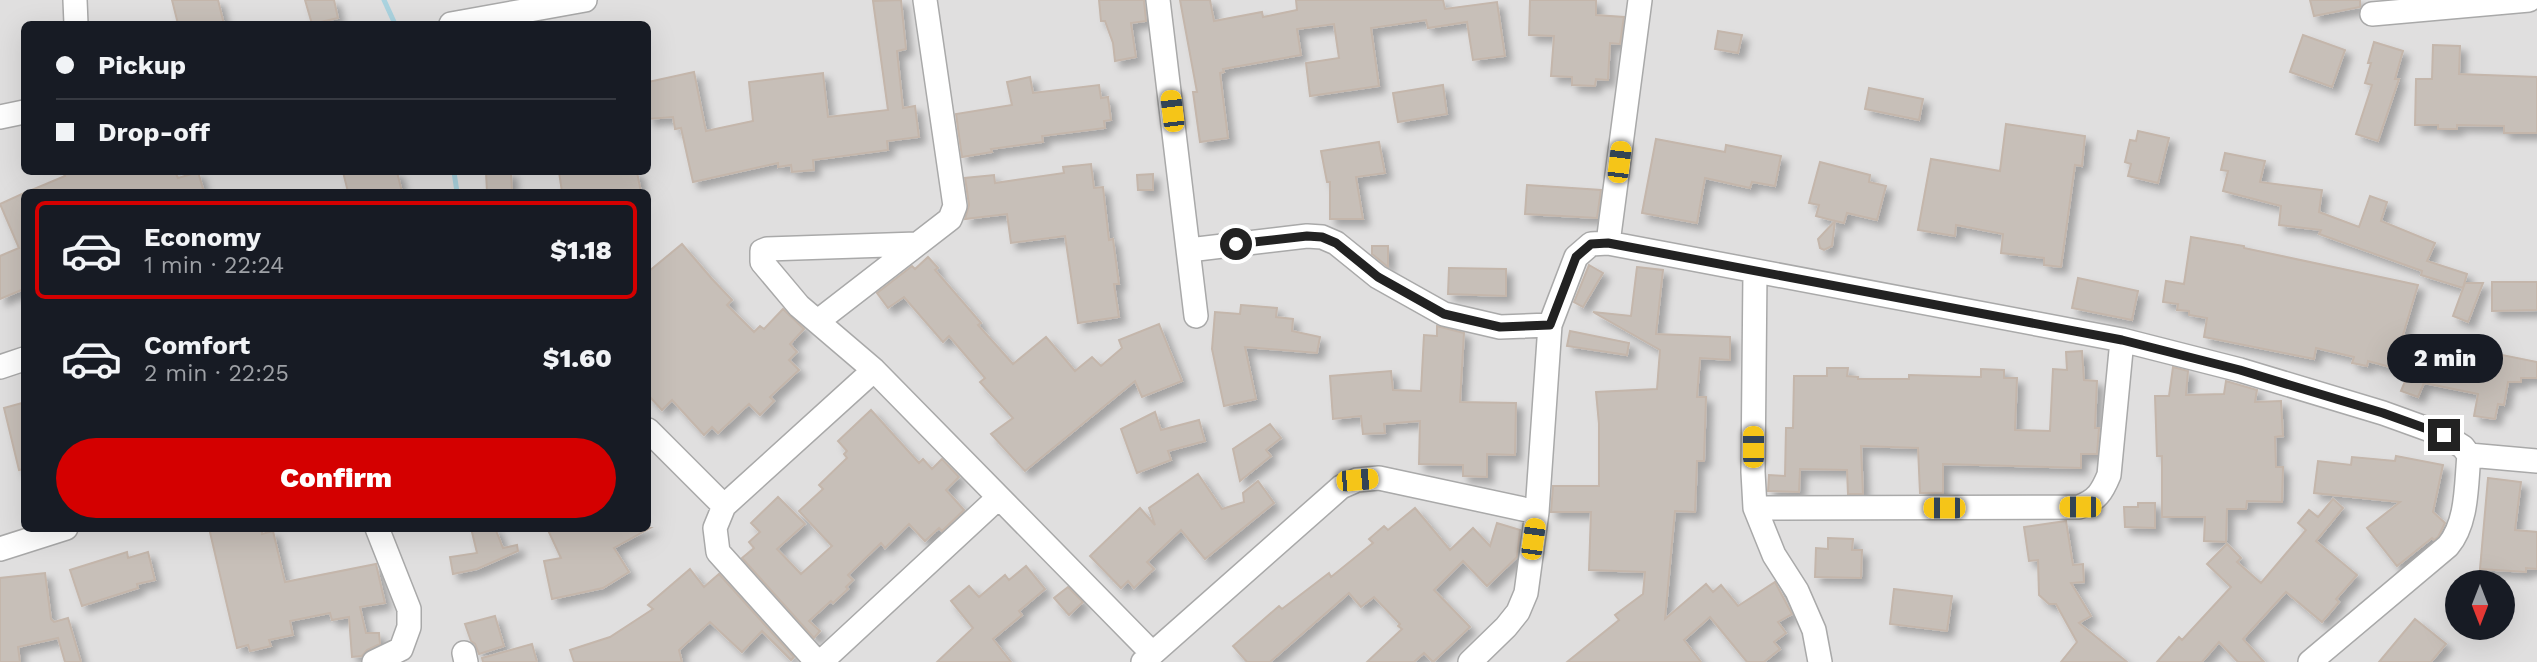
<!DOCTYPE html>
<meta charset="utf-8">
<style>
body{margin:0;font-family:"Work Sans",sans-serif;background:#242831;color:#f1f3f6;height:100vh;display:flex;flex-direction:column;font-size:26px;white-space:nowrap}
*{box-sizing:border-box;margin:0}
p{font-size:23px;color:#9ea1a6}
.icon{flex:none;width:38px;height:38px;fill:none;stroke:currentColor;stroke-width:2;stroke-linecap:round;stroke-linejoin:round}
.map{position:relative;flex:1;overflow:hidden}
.details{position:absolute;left:21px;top:189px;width:630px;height:343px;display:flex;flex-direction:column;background:#171b24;border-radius:10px;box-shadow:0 7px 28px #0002}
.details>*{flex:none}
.banner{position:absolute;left:21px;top:21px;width:630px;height:154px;border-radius:10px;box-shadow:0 7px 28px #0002;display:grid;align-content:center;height:154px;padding:0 35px;background:#171b24}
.needle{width:46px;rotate:180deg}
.controls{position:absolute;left:2445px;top:570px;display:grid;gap:14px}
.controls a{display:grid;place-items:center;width:70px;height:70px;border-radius:50%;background:#171b24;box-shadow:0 7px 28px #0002;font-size:35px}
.end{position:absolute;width:32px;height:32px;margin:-16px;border:9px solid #222;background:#fff;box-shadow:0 0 0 4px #fff}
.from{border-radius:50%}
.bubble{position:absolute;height:49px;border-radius:24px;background:#171b24;box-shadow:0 7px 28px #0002;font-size:23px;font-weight:800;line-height:49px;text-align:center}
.car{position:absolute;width:21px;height:42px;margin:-21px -10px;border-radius:9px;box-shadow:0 0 5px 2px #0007;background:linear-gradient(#f5c518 24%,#345 0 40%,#f5c518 0 76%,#345 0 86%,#f5c518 0)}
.banner b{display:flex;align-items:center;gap:24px;height:66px;font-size:26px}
.banner b+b{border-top:2px solid #363941}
.banner i{width:18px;height:18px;background:#f1f3f6}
ul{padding:12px 0 0;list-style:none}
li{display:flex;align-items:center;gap:21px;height:98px;margin:0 14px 10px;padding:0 21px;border:4px solid transparent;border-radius:10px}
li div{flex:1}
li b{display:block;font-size:26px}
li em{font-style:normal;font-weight:800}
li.active{border-color:#d40000}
li>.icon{width:63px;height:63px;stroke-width:1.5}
.action{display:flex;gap:14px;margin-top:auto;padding:14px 35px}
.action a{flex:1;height:80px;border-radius:42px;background:#d40000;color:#fff;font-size:28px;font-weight:800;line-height:80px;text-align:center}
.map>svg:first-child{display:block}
.residential{fill:#e0dfdf;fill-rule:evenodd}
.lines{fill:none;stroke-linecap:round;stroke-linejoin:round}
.stream{stroke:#aad3df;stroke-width:5}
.building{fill:#c7bfb8;stroke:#c4b6ab;stroke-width:2;filter:url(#shadow)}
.minor-casing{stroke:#a9a9a9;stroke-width:26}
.minor{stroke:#fff;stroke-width:23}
.route{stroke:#222;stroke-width:9}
</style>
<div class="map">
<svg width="2537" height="662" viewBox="0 0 2537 662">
<defs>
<filter id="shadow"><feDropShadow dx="6" dy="6" stdDeviation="3.5" flood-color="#0004"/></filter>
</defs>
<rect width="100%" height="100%" fill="#f2efe9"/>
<path class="residential" d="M0,0h2537v662h-2537zM24,24h624v148h-624zM24,192h624v336h-624zM2457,583h45v45h-45z"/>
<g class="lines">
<path class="stream" d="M384,0l11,24
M454,172l3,20"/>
</g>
<path class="building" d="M172,0h46l6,24h-46z
M305,0h29l4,18 -26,6z
M901,0l5,49 -9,2 6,57 12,-2 4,31 -32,4 1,9 -75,10 1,10 -22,2 -1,-7 -13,2v-4l-85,19 -12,-54 -6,1 -2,-12 -25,2v-37l46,-10 12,59 47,-10 -4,-39 41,-5 33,-4 5,44 60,-7 -15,-109z
M1099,0h45l2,21 -15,2 5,34 -21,4 -2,-18 -8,-22h-4z
M1180,0h30l4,21 48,-9 1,5 34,-7 -1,-10h147l2,9 52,-7 8,54 -32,4 -6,-38 -39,6 -2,-8 -55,8 8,58 -69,10 -4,-33 33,-5 -5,-34 -37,5 4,26 -78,14 1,3 -4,1 8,65 -28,4 -7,-50h4z
M1530,0h66v15l28,2 -4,27 -10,-1 -2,37 -12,-1 -1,7 -23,-1v-8l-21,-1 3,-40 -25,-1z
M2310,0h50v7l-46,9z
M1718,31l24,4 -4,18 -23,-4z
M2303,35l42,15 -13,37 -42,-15z
M2374,42l29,9 -8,28h4l-21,62 -22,-7 16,-49 -7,-2 6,-20h-3z
M2433,45l27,1 -1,28 78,3v56h-33v-7l-47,-1v4h-19v-4h-23l1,-46h16z
M1030,77l3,16 66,-8 2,13 7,-1 3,23 -7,1 1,7 -63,8 1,6 -52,7 1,3 -30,5 -6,-43 56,-9 -5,-23z
M1443,85l4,29 -49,8 -5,-29z
M1869,88l54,11 -4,21 -54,-11z
M2006,124l79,12 -3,30 -7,-1 -14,102 -17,-2v-7l-43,-5 2,-19 -47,-9 -1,11 -37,-6 13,-71 69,12z
M2138,131l31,7 -11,45 -30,-7 3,-12 -6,-2 5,-22 6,1z
M1656,139l69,13 1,-7 55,11 -6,30 -23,-4 -2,6 -45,-10 -8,45 -55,-10z
M1379,142l6,31 -29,4 7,42h-33v-37h-3l-6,-31z
M2225,153l40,8 -5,21 62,8 -3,22 40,15 11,-31 17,6 -6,19 54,22 -8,18 40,13 -4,14 -42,-13 1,-4 -103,-37 2,-4 -42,-5 2,-19 -58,-15 5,-20 -7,-1z
M1820,162l50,13 -1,7 17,4 -9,34 -30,-7 -3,10 -9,-2 -3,25 -8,4 -4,-2 -2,-9 17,-18 -19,-5 3,-11 -10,-2z
M1091,164l3,24 9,-1 6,53 4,-1 6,45h-5l5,33 -41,6 -13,-87 -54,7 -4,-29 -42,5 4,-14 -4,-27 29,-3 1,8 69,-10 -1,-6z
M63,172h112l3,6 20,-6 6,20h-177l38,-16z
M343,172h54l5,20h-54z
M486,172h25l1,20h-25z
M559,172h78l4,20h-79z
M1153,174v16h-15l-1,-15z
M1527,185l74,5 -4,28 -72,-4z
M24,193v96l-24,10v-43l19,-8 -19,-44z
M2191,237l53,9v2l174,37 -15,50 134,27v16h-16v4h-13l-4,23 -6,-1 -3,15 -21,-3 4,-22 -54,-11 -6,14 -17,-6 8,-19 -41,-11 -1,5 -15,-3 2,-6 -38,-9 -2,11 -110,-22 3,-19 -18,-3v-4l-12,-1 1,-6 -15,-2 3,-21 18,3z
M682,244l30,35 20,21 -5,5 27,27 6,-6 4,3 19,-20 21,20 -14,15 7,8 -8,8 10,10 -29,27 4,4 -14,14 -11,-11 -31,29 -6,-6 -8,8 -32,-35 -10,10 -14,-15v-123z
M1372,246h16v21l-16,-13z
M928,257l10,11 -3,2 46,53 -3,2 35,39 33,-27 29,34 17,-14 9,9 21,-18 -3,-8 40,-16 23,57 -40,16 -7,-16 -110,90 -34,-37 22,-16 -33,-36 5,-4 -36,-42 -6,6 -39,-45 -16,11 -11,-15 35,-27 3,3z
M1589,265l14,8 -20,34 -9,-5z
M1637,267l26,3 -7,64 74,3v23l-30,-2 -3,39h9l-2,64h-7l-2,51 -20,-1 -10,108 41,-35 7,8 8,-7 17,21 37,-24 17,32 -14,8 8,11 -12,9 6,7 -16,13h-17l-37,-45 -26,23 17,22h-134l52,-42 -4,-5 28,-21 2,-22 -56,-2 2,-58h-40l2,-26h46v-62l-3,-32 61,-3 3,-39 -67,-38 38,4z
M1449,268l57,1v27l-58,-2z
M2078,278l60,13 -6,29 -60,-12z
M2492,282h45v28l-45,1z
M2465,283h18l-15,39 -15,-6z
M1241,305l36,3 -1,9 17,2 -1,12 28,6 -3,16 -72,-6 11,52 -32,7 -12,-57 3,-37 25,2z
M1437,326l27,7 -4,69 56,1 -1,52 -28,-1v23l-24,-1v-11l-44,-1 1,-43 -36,3 1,9 -22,1 -2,-18 -28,3 -3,-43 61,-5 2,19 28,1 3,-56 13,1z
M1570,331l59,12 -2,12 -60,-9z
M2082,351l2,29 13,1 -2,47h4l-2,26h-16v14l-138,-4v29h-23l-2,-45 -57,-2 2,48h-15l-1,-24 -47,-1 -1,23 -31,-1 1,-16 16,1 1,-48h7l1,-52h33v-8h21l-1,8 11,1v2h51v-4l72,2v-8l23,1v8h13l-2,52 35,1 3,-62 14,1 -1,-18z
M2173,367l15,4 -2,24 38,-1 2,-13 31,9 -2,12 26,-1 2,35 -8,1 1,30h7l-1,35 -35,-1 -1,8h-19l-1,33 -22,-1 1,-24h-43v-61h-5l-2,-60h14z
M22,403l2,12v54l-5,1 -15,-62z
M871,410l48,53 4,-4 9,10 10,-10 17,18 -13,13 18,20 -22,21 -3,-3 -14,13 -16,-17 -24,24 -4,-5 -33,32 5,5 -7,7 2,2 -15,14 -2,-2 -22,20 11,10 -6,7 -72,-80 12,-10 -5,-6 11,-10 -9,-9 27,-26 27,27 -28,25 24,25 31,-28 -33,-35 24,-22 -4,-4 28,-27 -3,-4 3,-3 -9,-10z
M1155,412l6,18 38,-10 6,21 -37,10 3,9 -34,13 -16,-44z
M1270,424l11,14 -15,12 5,6 -31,25 -7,-32z
M2396,456l47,9 -10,47 12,11 -7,14 -4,3 -2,-2 -35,28 -30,-38 33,-26 -86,-9 4,-32 33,4 1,-8 43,4z
M1198,474l24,35 22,-7 -1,-9 15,-12 16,22 -69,56 -24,-29 -34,32 7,7 -20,19 -6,-7 -7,7 -31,-32 50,-48 15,17 -6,-17z
M2488,478l33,4 -6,48 22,2v37l-11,-1v4l-46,-3z
M2333,499l10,9 -27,33 41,34 -21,24 3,3 -17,20 -36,-30 -43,47 21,23h-26l-19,-20 -17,20h-45l22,-25 3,3 49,-53 -24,-23 20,-20 14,14 -4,4 24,21 45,-53 -8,-7 11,-13 9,7z
M2138,503h17v25l-30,-1 -1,-20h14z
M1415,508l35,42 23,-22 17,18 7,-23 23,7 -3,27 -30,29 -24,-25 -29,29 36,37 -37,35 -9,-9 -10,9h-47l35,-33 -4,-3 2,-2 -26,-27 -13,10 -12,-14 -79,69h-23l-14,-16 46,-40 3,3 47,-36 2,4 42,-34 -4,-4 15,-13 4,4z
M2066,521l7,44 10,-1 1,18 -13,1 20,33 -12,7 48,39h-66l16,-20 -21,-38h-7l-10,-9 -1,-35 -9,1 -5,-34z
M209,528h53v6l11,-3 12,51 91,-18 9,39 -25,4 6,26h13l1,11 -13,6 -5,6 -10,1 -3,-40 -17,3 -2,-7 -40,8 3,14 -24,5 2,6 -21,5 -2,-6 -11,3z
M471,528h24l8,20 14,-3 1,6 -41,18 -24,5 -3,-17 27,-4z
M547,528h103l-36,20 15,24 -26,16 -51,11 -8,-38 17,-3z
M1828,538l25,1 -1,11h10l-1,28 -46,-1 1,-29 12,1z
M127,552l1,6 20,-6 7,28 -18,4 1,4 -56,18 -12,-36z
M1026,566l19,23 -26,22 3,4 -29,24 18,23h-74l36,-34 -22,-27 18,-15 10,11 26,-22 4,5z
M690,569l14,18 15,-13 75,83 -3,3 -29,-29 -20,21 -32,-30 -31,28 3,12h-108l-4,-12 40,-13 43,-28 -5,-4z
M45,573l6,46 3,3 14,-4 13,44h-16l-7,-24 -40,9 2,15h-20v-84z
M1068,587l15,15 -14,13 -15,-17z
M1894,589l58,7 -5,35 -57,-7z
M495,616l9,30 -25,8 -4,-10 -4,-3 -6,-17z
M2415,619l31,25 -15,18h-52z
M532,644l5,18h-54l-1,-4z"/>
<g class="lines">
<g class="minor-casing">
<path id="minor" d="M75,0l1,24
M1158,0l38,316
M2372,14l157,-14
M451,24l134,-24
M0,117l24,-5
M1608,243l32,-243
M917,244l-150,5 -5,2v11l37,44 75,64 278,283
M1189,250l118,-14 15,1 14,6 42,34 66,37 56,13 50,-2
M1755,272l-2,200 2,36 19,47 23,36 17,39 6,32
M818,321l132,-102 5,-13 -30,-206
M0,367l24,-8
M648,430l76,76
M1755,508l324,-1c18,-7 23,-15 30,-32l13,-135
M0,549l66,-21
M464,653l2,9
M374,662l27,-13 8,-22v-18l-32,-81
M817,662l-99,-110 -3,-24 9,-22 150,-136
M821,662l177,-164
M1143,662l198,-175 16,-7 22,-2 158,34
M1470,662l36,-35 12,-15 8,-19 11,-81 13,-187 26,-68 15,-13 17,-1 514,97 118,30 143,43 61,22 19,12 6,8 68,6
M2310,662l138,-116c20,-24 18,-62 21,-91"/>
</g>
<use href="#minor" class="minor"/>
</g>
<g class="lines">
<path class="route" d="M1236,244l71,-8 15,1 14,6 42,34 66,37 56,13 50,-2 26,-68 15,-13 17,-1 514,97 118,30 143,43 61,22"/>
</g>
</svg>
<div class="controls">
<a><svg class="needle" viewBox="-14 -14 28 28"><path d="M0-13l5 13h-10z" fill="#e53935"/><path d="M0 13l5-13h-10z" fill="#9ea1a6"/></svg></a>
</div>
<i class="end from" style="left:1236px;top:244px"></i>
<i class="end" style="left:2444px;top:435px"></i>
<div class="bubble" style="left:2387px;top:334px;width:116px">2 min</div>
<i class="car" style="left:1172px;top:111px;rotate:353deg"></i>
<i class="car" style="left:1619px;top:162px;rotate:7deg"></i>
<i class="car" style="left:1753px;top:447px;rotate:0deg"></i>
<i class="car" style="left:1357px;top:480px;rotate:85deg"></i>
<i class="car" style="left:2080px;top:507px;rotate:270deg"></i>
<i class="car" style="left:1944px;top:508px;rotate:270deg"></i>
<i class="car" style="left:1533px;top:539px;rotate:8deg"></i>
<div class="banner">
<b><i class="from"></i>Pickup</b>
<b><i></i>Drop-off</b>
</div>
<section class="details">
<ul>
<li class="active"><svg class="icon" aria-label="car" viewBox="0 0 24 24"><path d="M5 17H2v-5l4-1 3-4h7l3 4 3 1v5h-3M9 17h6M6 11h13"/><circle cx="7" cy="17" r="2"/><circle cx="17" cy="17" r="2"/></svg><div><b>Economy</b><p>1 min · 22:24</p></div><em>$1.18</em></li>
<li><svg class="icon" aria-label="car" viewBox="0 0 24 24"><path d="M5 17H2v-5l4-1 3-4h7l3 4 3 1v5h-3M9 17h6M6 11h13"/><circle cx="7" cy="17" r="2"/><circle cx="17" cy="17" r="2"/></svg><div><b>Comfort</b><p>2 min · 22:25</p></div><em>$1.60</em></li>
</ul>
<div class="action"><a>Confirm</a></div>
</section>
</div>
